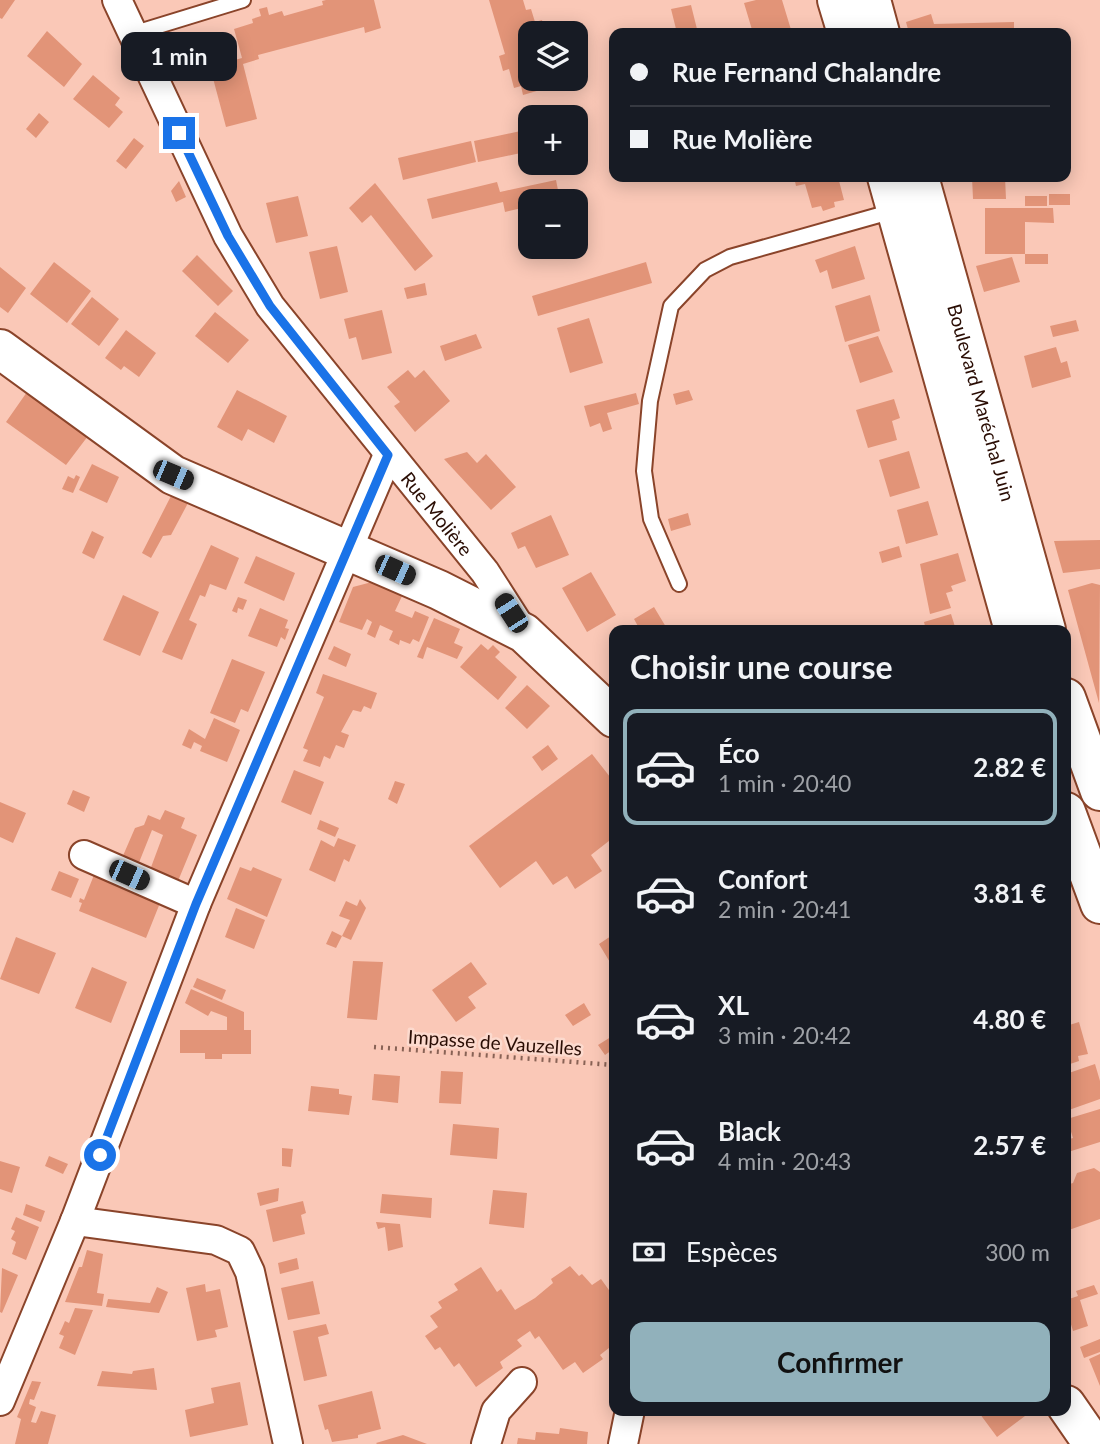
<!DOCTYPE html>
<html lang="fr">
<meta charset="utf-8">
<style>
body{margin:0;font-family:Lato,sans-serif;background:#242831;color:#f1f3f6;height:100vh;display:flex;flex-direction:column;font-size:26px;white-space:nowrap}
*{box-sizing:border-box;margin:0}
p{font-size:23px;color:#9ea1a6}
.icon{flex:none;width:38px;height:38px;fill:none;stroke:currentColor;stroke-width:2;stroke-linecap:round;stroke-linejoin:round}
.map{position:relative;flex:1;overflow:hidden}
.sheet{position:absolute;left:609px;top:625px;width:462px;height:791px;display:flex;flex-direction:column;background:#171b24;border-radius:14px;box-shadow:0 4px 18px #0003}
.sheet>*{flex:none}
.guide{position:absolute;left:609px;top:28px;width:462px;height:154px;border-radius:14px;box-shadow:0 4px 18px #0003;display:grid;align-content:center;height:154px;padding:0 21px;background:#171b24}
.buttons{position:absolute;left:518px;top:21px;display:grid;gap:14px}
.buttons a{display:grid;place-items:center;width:70px;height:70px;border-radius:14px;background:#171b24;box-shadow:0 4px 18px #0003;font-size:35px}
.end{position:absolute;width:32px;height:32px;margin:-16px;border:9px solid #1a73e8;background:#fff;box-shadow:0 0 0 4px #fff}
.from{border-radius:50%}
.bubble{position:absolute;height:49px;border-radius:14px;background:#171b24;box-shadow:0 4px 18px #0003;font-size:23px;font-weight:700;line-height:49px;text-align:center}
.car{position:absolute;width:21px;height:42px;margin:-21px -10px;border-radius:9px;box-shadow:0 0 5px 2px #0007;background:linear-gradient(#222 24%,#8ab4d8 0 40%,#222 0 76%,#8ab4d8 0 86%,#222 0)}
.guide b{display:flex;align-items:center;gap:24px;height:66px;font-size:26px}
.guide b+b{border-top:2px solid #363941}
.guide i{width:18px;height:18px;background:#f1f3f6}
ul{padding:0;list-style:none}
li{display:flex;align-items:center;gap:21px;height:116px;margin:0 14px 10px;padding:0 7px;border:4px solid transparent;border-radius:14px}
li div{flex:1}
li b{display:block;font-size:26px}
li em{font-style:normal;font-weight:700}
li.selected{border-color:#91b1bb}
li>.icon{width:63px;height:63px;stroke-width:1.5}
h2{padding:0 21px;font-size:32px;line-height:84px}
.pay{display:flex;align-items:center;gap:18px;height:77px;padding:0 21px;font-size:26px}
.pay p{margin-inline-start:auto}
.button{display:flex;gap:14px;margin-top:auto;padding:14px 21px}
.button a{flex:1;height:80px;border-radius:14px;background:#91b1bb;color:#111;font-size:28px;font-weight:700;line-height:80px;text-align:center}
.map>svg:first-child{display:block}
.building{fill:#e29478}
.lines{fill:none;stroke-linecap:round;stroke-linejoin:round}
.service-casing{stroke:#8a442a;stroke-width:18}
.minor-casing{stroke:#8a442a;stroke-width:32}
.secondary-casing{stroke:#8a442a;stroke-width:42}
.primary-casing{stroke:#8a442a;stroke-width:42}
.path{stroke:#886255;stroke-width:4.5;stroke-dasharray:2 5;stroke-linecap:butt}
.service{stroke:#fff;stroke-width:14}
.minor{stroke:#fff;stroke-width:28}
.secondary{stroke:#fff;stroke-width:38}
.primary{stroke:#fff;stroke-width:38}
.route{stroke:#1a73e8;stroke-width:9}
.labels{text-anchor:middle;dominant-baseline:central;stroke-width:5;stroke-linejoin:round;paint-order:stroke}
.street-label{font-size:19px;fill:#2a0d04;stroke:#fcdace}
</style>
<div class="map">
<svg width="1100" height="1444" viewBox="0 0 1100 1444">
<rect width="100%" height="100%" fill="#fac8b7"/>
<path class="building" d="M0,0h15l-13,19 -2,-1z
M326,0h48l7,28 -16,5 -1,-6 -106,28 1,4 -16,5 14,55 -31,8 -16,-60 32,-9 -8,-29 19,-6 -1,-4 9,-3 -2,-7 8,-2 2,8 13,-4 2,5 39,-11 -1,-4z
M489,0h34l3,10 5,-1 4,13 7,-2 2,9 -6,4h-8v46h15l2,9 -24,7 -2,-9 -7,2 -5,-19 -6,2 -4,-15 6,-2z
M756,0h26l10,33h-39l-9,-30z
M691,5l7,28h-21l-6,-24z
M931,14l3,10 80,-2v11h-105l-3,-11z
M47,31l35,33 -18,23 -37,-31z
M93,75l27,23 -5,7 8,7 -14,16 -36,-29z
M39,113l10,9 -13,16 -10,-9z
M530,129v22l-52,11 -4,-21z
M134,138l10,8 -18,23 -10,-8z
M471,141l5,21 -73,18 -5,-22z
M794,177h44l6,23 -10,2 1,5 -12,4 -2,-5 -9,2 -7,-24 -9,2z
M972,177h33l1,22h-33z
M556,180l4,20 -30,1v5l-25,6 -2,-10 -71,17 -5,-20 70,-17 3,10z
M179,181l7,16 -10,5 -5,-11z
M375,183l58,73 -18,15 -44,-56 -9,8 -13,-15z
M1049,194h21v11h-21z
M298,196l10,40 -32,7 -10,-40z
M1025,196h22v10h-22z
M985,208h68l1,15 -29,-1v32h-40z
M337,246l11,46 -28,7 -11,-47z
M855,246l10,33 -33,10 -5,-19 -7,3 -5,-13z
M1025,254h23v10h-23z
M197,255l36,36 -15,15 -36,-35z
M1012,257l8,25 -36,10 -8,-26z
M54,262l37,29 -24,32 -37,-29z
M646,262l6,21 -114,33 -6,-20z
M0,267l26,21 -18,25 -8,-6z
M425,283l2,12 -20,4 -3,-11z
M870,295l10,36 -35,11 -10,-36z
M92,297l27,22 -20,27 -28,-22z
M382,310l10,43 -30,7 -6,-23 -7,2 -5,-20z
M215,312l34,28 -21,23 -33,-27z
M589,318l14,45 -33,10 -13,-45z
M1076,320l3,11 -26,6 -3,-11z
M126,330l30,23 -17,24 -15,-11 -3,4 -16,-12z
M476,334l6,14 -37,13 -5,-15z
M878,336l15,36 -33,11 -12,-38z
M1056,347l5,16 6,-2 4,16 -39,11 -8,-32z
M408,370l7,8 9,-8 26,31 -35,31 -21,-26 6,-4 -13,-15z
M237,390l50,26 -13,27 -26,-14 -6,12 -25,-14z
M689,390l4,10 -17,5 -3,-11z
M27,392l61,44 -22,29 -60,-43z
M636,393l3,11 -32,9 5,16 -9,3 -3,-9 -10,4 -6,-21z
M894,399l6,19 -8,3 5,19 -29,8 -12,-38z
M909,451l11,37 -30,9 -11,-37z
M467,452l10,11 9,-9 30,33 -25,23 -47,-51z
M92,464l27,13 -12,26 -28,-13z
M76,475l4,2 -7,16 -11,-4 6,-13 6,3z
M172,494l16,9 -17,32 -8,1 -12,22 -9,-5z
M928,501l10,34 -32,9 -9,-34z
M688,513l3,12 -20,6 -3,-12z
M551,515l18,40 -33,13 -11,-22 -7,3 -7,-16z
M92,531l12,6 -10,22 -12,-6z
M1100,540v29l-37,4 -9,-32z
M211,545l28,13 -13,32 -16,-6 -5,13 -5,-2 -11,25 8,4 -15,36 -20,-8z
M899,546l3,11 -20,6 -3,-11z
M958,553l8,28 -15,5 2,5 -7,2 5,15 -21,6 -10,-50z
M256,556l39,17 -11,28 -40,-18z
M591,572l25,43 -29,17 -25,-44z
M372,582l31,12 -8,17 17,7 3,-7 14,6 -10,25 -6,-3 -3,5 -10,-4 -1,5 -10,-5 4,-9 -13,-6 -5,13 -8,-4 5,-12 -5,-3 -5,11 -23,-8 14,-35z
M1092,583l8,2 -1,118 -31,-113z
M123,595l36,17 -19,44 -37,-16z
M238,597l9,3 -4,10 -5,-2 -1,5 -5,-2z
M654,607l12,20 -26,3 -6,-11z
M260,608l28,12 -3,8 4,1 -4,11 -4,-3 -4,10 -29,-11z
M951,614l5,16h-30l-2,-8z
M434,618l26,11 -6,14 9,4 -6,12 -30,-12 -4,12 -6,-2z
M481,644l7,6 5,-5 7,7 -5,5 22,20 -19,23 -38,-33z
M334,646l17,8 -5,13 -18,-8z
M232,659l33,13 -17,40 -7,-3 -6,14 -25,-10z
M323,674l54,19 -6,16 -7,-3 -3,6 -8,-2 -12,22 8,3 -5,13 -8,-3 -6,14 -6,-3 -4,11 -17,-6 5,-11 -5,-2 21,-51 -8,-4z
M527,685l23,21 -23,23 -22,-21z
M214,718l26,12 -13,32 -27,-11 2,-5 -8,-4 -3,7 -9,-4 7,-16 16,10z
M548,745l10,14 -16,12 -10,-14z
M592,754l22,28v55l-23,18 11,16 -27,18 -8,-13 -14,9 -17,-24 -36,27 -31,-42z
M294,770l30,12 -13,33 -30,-13z
M395,781l10,3 -8,20 -9,-5z
M73,790l17,7 -6,15 -17,-8z
M0,802l26,11 -13,30 -13,-6z
M165,810l20,8 -4,10 16,7 -19,46 -28,-11 13,-35 -11,-5 -14,35 -16,-7 13,-30 9,-3 4,-10 12,5z
M320,820l19,8 -4,9 -18,-8z
M338,838l18,7 -7,17 -5,-3 -9,23 -26,-12 12,-30 13,7z
M240,867l11,4 2,-4 29,12 -15,38 -40,-18z
M59,871l20,8 -8,19 -20,-8z
M94,875l27,12 3,-6 36,22 -14,35 -67,-27 3,-8 -3,-1 1,-4 4,2z
M360,899l6,9 -15,32 -9,-4 -6,12 -10,-4 6,-13 10,5 8,-16 -11,-4 7,-15 11,5z
M236,908l29,12 -11,29 -29,-12z
M614,934v35l-15,-25z
M16,937l40,16 -17,41 -39,-15z
M353,961l30,1 -6,58 -30,-2z
M471,962l16,22 -19,13 8,11 -20,14 -24,-32z
M92,967l35,15 -16,41 -36,-15z
M197,978l29,12 -4,10 -29,-13z
M191,989l53,23v18h7v24h-29v5h-17v-6h-25v-23h47v-13l-16,-6 -3,5 -23,-13z
M584,1003l7,12 -18,11 -8,-11z
M1079,1022l9,32 -10,2 1,5 -9,3 -1,-5 -3,1v-34z
M614,1035v18l-2,-3 -7,5 -7,-10z
M1095,1064l5,17v18l-34,12v-37z
M441,1071l22,1 -2,32 -22,-1z
M374,1074l26,2 -2,27 -26,-3z
M311,1086l28,3v5l13,2 -3,19 -41,-4z
M1100,1109v33l-32,10 -2,-12 7,-2 -6,-19z
M453,1124l46,4 -2,31 -47,-4z
M282,1148l11,1 -2,18 -9,-1z
M49,1156l19,8 -5,10 -18,-8z
M0,1161l20,6 -8,26 -12,-4z
M1094,1168l6,4v47l-34,12v-46l7,-2 4,-10z
M279,1188l-1,13 -18,5 -3,-13z
M493,1190l34,3 -3,35 -35,-4z
M382,1194l50,4 -1,20 -51,-5z
M303,1201l3,12 -5,2 4,19 -32,8 -7,-32z
M26,1204l19,7 -4,11 -18,-7z
M16,1217l23,10 -13,33 -14,-6 4,-12 -5,-3 4,-8 -4,-2z
M376,1222l24,2 3,23 -15,4 -3,-24 -7,2z
M87,1250l16,4 -6,39 7,1 -2,12 -37,-4 14,-35h3z
M297,1258l2,11 -19,5 -2,-11z
M570,1266l9,10 3,-2 10,11 9,-6 13,18v47l-14,11 3,4 -20,14 -8,-11 -12,8 -24,-34 -4,3 -5,-8 -13,9 5,6 -22,16 3,6 -27,19 -17,-24 -5,4 -14,-20 -5,3 -10,-14 13,-9 -8,-11 12,-8 -4,-6 20,-12 -4,-6 27,-17 16,25 4,-3 14,21 20,-12 18,-15 -2,-4z
M2,1268l16,7 -16,38 -2,-1z
M313,1281l7,33 -32,6 -7,-32z
M205,1284l1,8 14,-3 8,38 -13,3 2,7 -20,4 -11,-53z
M1094,1285l4,9 -18,6 8,26 -15,5 -3,-10 -4,2v-23l12,-4 -2,-5z
M157,1287l11,5 -9,21 -53,-6 2,-8 42,4z
M75,1308l18,2 -18,45 -16,-7 5,-12 -5,-2 3,-6 3,-7 4,2z
M326,1324l3,10 -11,3 9,39 -23,5 -11,-50z
M1100,1339v13l-16,6 -4,-11z
M1100,1354v32l-11,-27z
M154,1368l3,22 -60,-4 5,-15 30,3 1,-3z
M32,1381l9,1 -7,18 -4,-1 -1,5 7,3 -5,15 5,1 5,-12 15,4 -8,29h-33l6,-25 -4,-2z
M240,1382l8,43 -58,12 -5,-27 29,-7 -3,-15z
M372,1391l9,38 -23,6v3l-26,4 -4,-13 -3,1 -7,-25z
M977,1410h44l4,6 -28,21z
M560,1428l28,4 -1,12h-70l1,-6 17,2 1,-8 23,2z
M403,1435l24,9h-50l-1,-1z"/>
<g class="lines">
<g class="service-casing">
<path id="service" d="M132,34l111,-34
M679,584l-28,-65 -7,-48 6,-70 21,-95 34,-36 25,-13 167,-47"/>
</g>
<g class="minor-casing">
<g id="minor">
<path id="s1" d="M117,0l111,236 42,70 215,266 39,61"/>
<path d="M84,855l112,49"/>
<path d="M75,1221l141,19 24,11 10,21 38,172"/>
<path d="M0,1401l75,-180 121,-317 192,-449"/>
<path d="M486,1444l10,-33 26,-29"/>
<path d="M623,1444l7,-34"/>
</g>
</g>
<g class="secondary-casing">
<path id="secondary" d="M0,349l173,126 266,115 85,43 90,85
M1066,1405l27,39"/>
</g>
<g class="primary-casing">
<g id="primary">
<path d="M837,0l10,33"/>
<path d="M871,0l9,33"/>
<path d="M887,177l127,453"/>
<path id="s2" d="M919,177l127,453"/>
<path d="M1066,698l34,93"/>
<path d="M1066,812l34,92"/>
</g>
</g>
<path class="path" d="M374,1047l240,18"/>
<use href="#service" class="service"/>
<use href="#minor" class="minor"/>
<use href="#secondary" class="secondary"/>
<use href="#primary" class="primary"/>
</g>
<g class="lines">
<path class="route" d="M100,1155l96,-251 192,-449 -118,-149 -42,-70 -49,-103"/>
</g>
<g class="labels">
<g class="street-label">
<text stroke="none"><textPath href="#s2" startOffset="234">Boulevard Maréchal Juin</textPath></text>
<text stroke="none"><textPath href="#s1" startOffset="609">Rue Molière</textPath></text>
<text transform="translate(495 1042) rotate(4)">Impasse de Vauzelles</text>
</g>
</g>
</svg>
<div class="buttons">
<a><svg class="icon" aria-label="layers" viewBox="0 0 24 24"><path d="M12 4l9 5-9 5-9-5zM3 14l9 5 9-5"/></svg></a>
<a>+</a>
<a>−</a>
</div>
<i class="end from" style="left:100px;top:1155px"></i>
<i class="end" style="left:179px;top:133px"></i>
<div class="bubble" style="left:121px;top:32px;width:116px">1 min</div>
<i class="car" style="left:173px;top:475px;rotate:113deg"></i>
<i class="car" style="left:395px;top:570px;rotate:114deg"></i>
<i class="car" style="left:511px;top:613px;rotate:327deg"></i>
<i class="car" style="left:129px;top:875px;rotate:114deg"></i>
<div class="guide">
<b><i class="from"></i>Rue Fernand Chalandre</b>
<b><i></i>Rue Molière</b>
</div>
<section class="sheet">
<h2>Choisir une course</h2>
<ul>
<li class="selected"><svg class="icon" aria-label="car" viewBox="0 0 24 24"><path d="M5 17H2v-5l4-1 3-4h7l3 4 3 1v5h-3M9 17h6M6 11h13"/><circle cx="7" cy="17" r="2"/><circle cx="17" cy="17" r="2"/></svg><div><b>Éco</b><p>1 min · 20:40</p></div><em>2.82 €</em></li>
<li><svg class="icon" aria-label="car" viewBox="0 0 24 24"><path d="M5 17H2v-5l4-1 3-4h7l3 4 3 1v5h-3M9 17h6M6 11h13"/><circle cx="7" cy="17" r="2"/><circle cx="17" cy="17" r="2"/></svg><div><b>Confort</b><p>2 min · 20:41</p></div><em>3.81 €</em></li>
<li><svg class="icon" aria-label="car" viewBox="0 0 24 24"><path d="M5 17H2v-5l4-1 3-4h7l3 4 3 1v5h-3M9 17h6M6 11h13"/><circle cx="7" cy="17" r="2"/><circle cx="17" cy="17" r="2"/></svg><div><b>XL</b><p>3 min · 20:42</p></div><em>4.80 €</em></li>
<li><svg class="icon" aria-label="car" viewBox="0 0 24 24"><path d="M5 17H2v-5l4-1 3-4h7l3 4 3 1v5h-3M9 17h6M6 11h13"/><circle cx="7" cy="17" r="2"/><circle cx="17" cy="17" r="2"/></svg><div><b>Black</b><p>4 min · 20:43</p></div><em>2.57 €</em></li>
</ul>
<div class="pay"><svg class="icon" aria-label="cash" viewBox="0 0 24 24"><path d="M3 7h18v10H3z"/><circle cx="12" cy="12" r="2"/></svg>Espèces<p>300 m</p></div>
<div class="button"><a>Confirmer</a></div>
</section>
</div>
